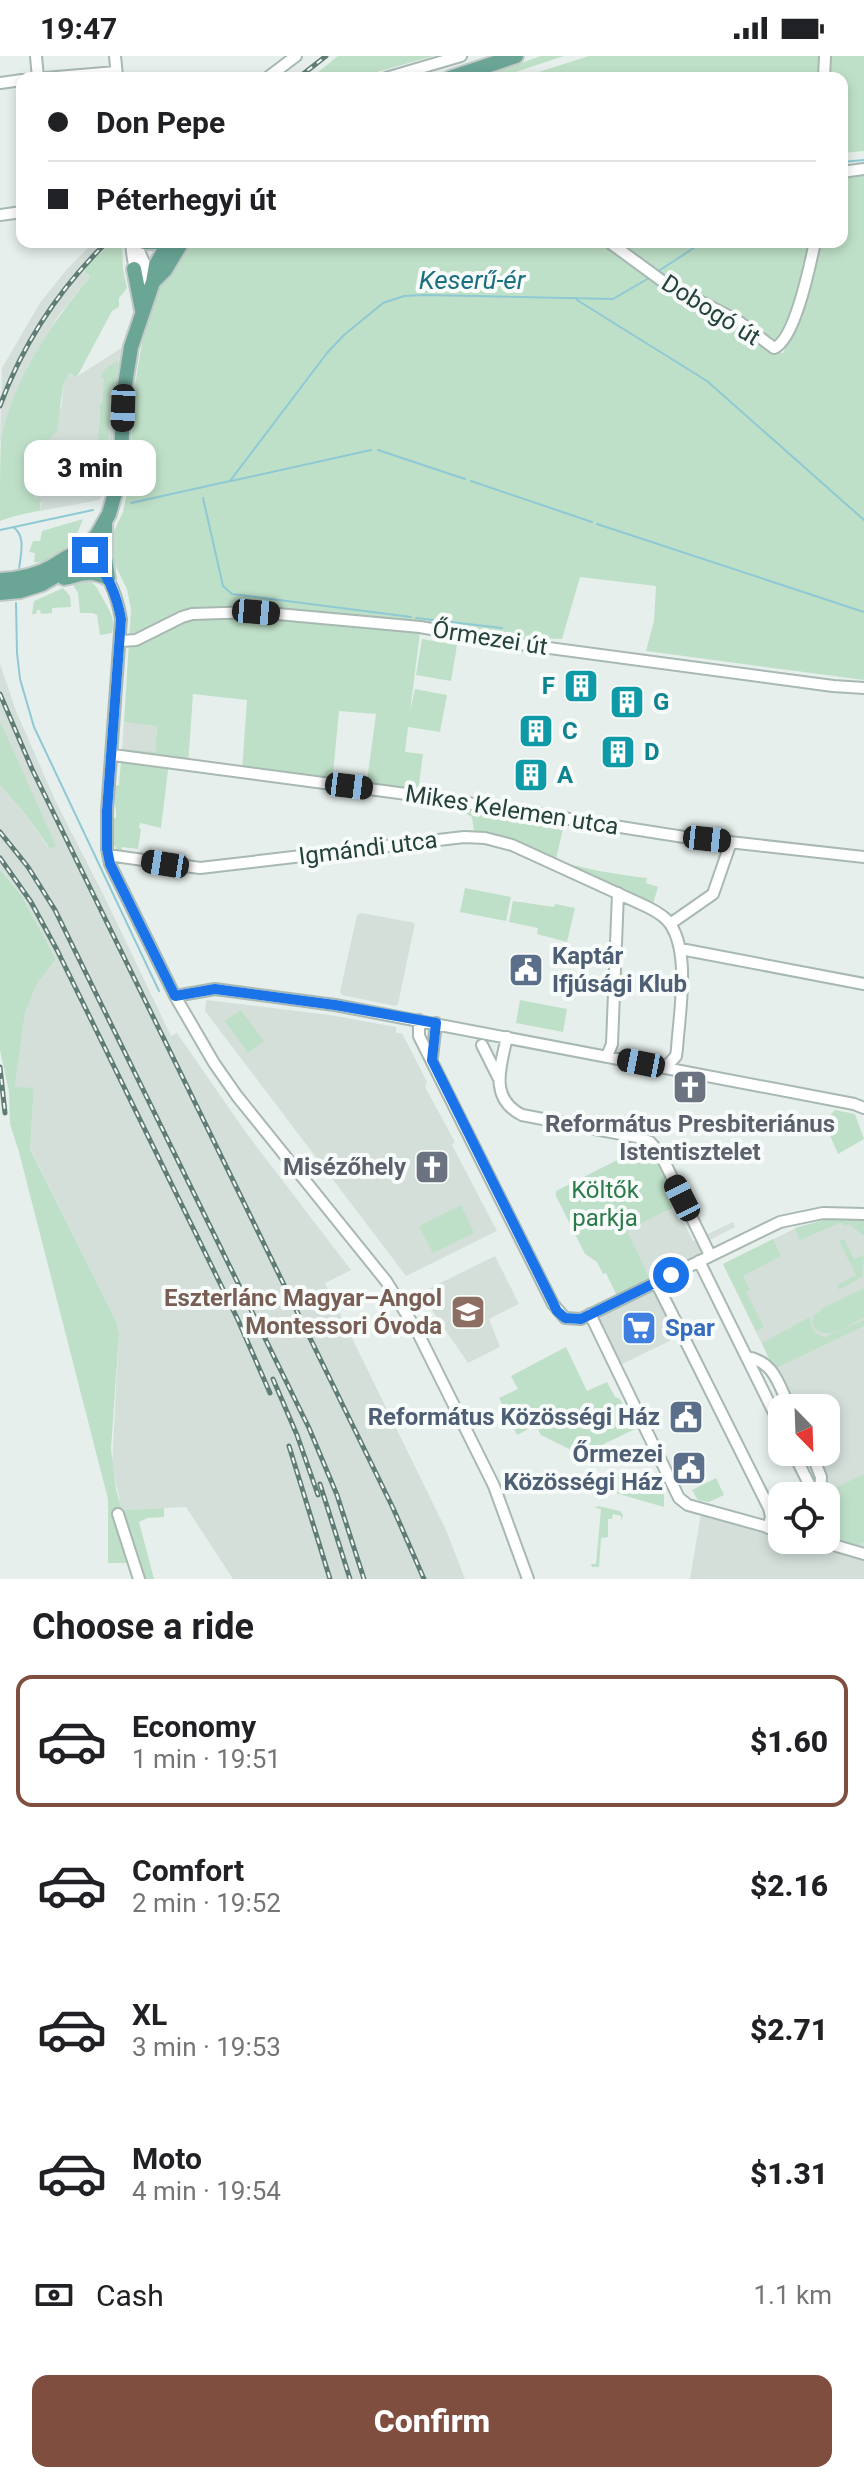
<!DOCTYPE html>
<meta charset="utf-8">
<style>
body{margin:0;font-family:Roboto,sans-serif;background:#f6f6f6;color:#202124;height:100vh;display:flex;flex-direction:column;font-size:30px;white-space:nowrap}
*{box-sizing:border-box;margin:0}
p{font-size:26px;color:#757577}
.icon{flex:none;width:44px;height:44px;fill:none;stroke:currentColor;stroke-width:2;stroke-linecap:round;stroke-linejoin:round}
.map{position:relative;height:1523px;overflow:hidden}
.panel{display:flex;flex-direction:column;background:#fff;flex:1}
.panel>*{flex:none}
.hud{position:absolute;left:16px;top:16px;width:832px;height:176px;border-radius:16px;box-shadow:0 4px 12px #0003;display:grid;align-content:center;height:176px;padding:0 32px;background:#fff}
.needle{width:52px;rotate:157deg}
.fabs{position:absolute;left:768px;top:1338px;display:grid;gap:16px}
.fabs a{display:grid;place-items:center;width:72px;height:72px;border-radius:16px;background:#fff;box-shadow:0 4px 12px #0003;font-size:40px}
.end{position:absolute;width:36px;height:36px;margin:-18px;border:10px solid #1a73e8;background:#fff;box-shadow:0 0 0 4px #fff}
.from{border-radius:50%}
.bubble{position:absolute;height:56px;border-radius:16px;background:#fff;box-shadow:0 4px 12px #0003;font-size:26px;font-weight:800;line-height:56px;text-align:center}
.car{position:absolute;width:24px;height:48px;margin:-24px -12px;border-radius:10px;box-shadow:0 0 6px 2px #0007;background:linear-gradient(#222 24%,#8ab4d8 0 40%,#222 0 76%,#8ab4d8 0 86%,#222 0)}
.hud b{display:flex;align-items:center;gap:28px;height:76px;font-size:30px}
.hud b+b{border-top:2px solid #e0e0e0}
.hud i{width:20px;height:20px;background:#202124}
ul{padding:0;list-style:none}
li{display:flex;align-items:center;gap:24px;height:132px;margin:0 16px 12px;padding:0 16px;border:4px solid transparent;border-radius:16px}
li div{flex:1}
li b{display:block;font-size:30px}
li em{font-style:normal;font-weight:800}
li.selected{border-color:#7f4e3f}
li>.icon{width:72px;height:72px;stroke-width:1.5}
h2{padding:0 32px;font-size:36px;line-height:96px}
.pay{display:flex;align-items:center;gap:20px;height:88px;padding:0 32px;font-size:30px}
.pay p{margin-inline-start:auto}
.primary-button{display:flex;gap:16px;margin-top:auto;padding:16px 32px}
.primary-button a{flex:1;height:92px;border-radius:16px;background:#7f4e3f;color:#fff;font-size:32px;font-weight:800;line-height:92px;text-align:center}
.status{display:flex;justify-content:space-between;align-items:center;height:56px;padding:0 40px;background:#fff;direction:ltr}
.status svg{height:22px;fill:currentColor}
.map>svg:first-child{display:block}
.built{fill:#d4dfda}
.green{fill:#bfe0c8}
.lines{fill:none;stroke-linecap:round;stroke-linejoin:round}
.stream{stroke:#8ec9d4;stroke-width:2}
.minor-casing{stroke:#a8b8b2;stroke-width:14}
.major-casing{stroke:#c2cac8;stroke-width:18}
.minor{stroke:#fff;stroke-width:10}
.major{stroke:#6aa596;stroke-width:14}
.rail-casing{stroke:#5f7d75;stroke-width:5}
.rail{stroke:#f7fbf9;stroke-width:2;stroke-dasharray:6;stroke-linecap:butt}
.route{stroke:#1a73e8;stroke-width:10}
.labels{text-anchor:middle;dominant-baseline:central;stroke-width:8;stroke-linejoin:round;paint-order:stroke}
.street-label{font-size:24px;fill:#24423a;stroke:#f7fbf9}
.culture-label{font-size:24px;font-weight:bold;fill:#0d838f;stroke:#f7fbf9;text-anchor:start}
.service-label{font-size:24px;font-weight:bold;fill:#4e5e75;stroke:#f7fbf9;text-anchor:end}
.worship-label{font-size:24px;font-weight:bold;fill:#5b616d;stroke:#f7fbf9}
.park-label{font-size:24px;fill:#2d7a4b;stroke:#f7fbf9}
.education-label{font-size:24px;font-weight:bold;fill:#785e54;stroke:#f7fbf9;text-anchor:end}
.shop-label{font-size:24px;font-weight:bold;fill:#366cbe;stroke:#f7fbf9;text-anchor:start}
.water-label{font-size:26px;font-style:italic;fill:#1c6f80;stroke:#f7fbf9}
</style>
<div class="status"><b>19:47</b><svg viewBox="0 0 49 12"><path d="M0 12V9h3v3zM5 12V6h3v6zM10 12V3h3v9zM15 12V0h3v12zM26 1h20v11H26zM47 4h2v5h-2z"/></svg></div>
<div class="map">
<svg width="864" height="1523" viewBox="0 0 864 1523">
<rect width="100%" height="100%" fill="#e6efeb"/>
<path class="built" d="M94,186h17l-28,28 7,7 -31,38 -31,51 -28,76 2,-74 38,-65 27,-34z
M123,291l-7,43 -6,84 -5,17 -6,9 -59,11 2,-9 -7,-3 -2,-12 5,-2v-7l10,-13v-8l5,-11 -6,-5 15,-36 1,-20 7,-12 6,4z
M0,608l16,47 40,91 49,96 66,138 6,-3 70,101 104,136 -26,13 121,247 19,49h-232l-47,-72 -64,3 -10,-45 7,-131 -3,-13 -86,-173 4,-59 -19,-2 10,-74 12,-29 19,-25 -35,-64 -21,-27v-83l27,31 22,33 -49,-128z
M124,666l33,3 -2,28 -33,-4z
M362,857l53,10 -17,81 -3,2 -53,-11 -2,-3 17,-77z
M206,944l124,15 66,12v6h6l25,49 -2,5 30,55 -3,3 45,86 -91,45 -201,-265z
M676,1151l17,34 40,-19 2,5 -35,18 5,10 -52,26 27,55 -62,30 -28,-57 60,-30 -24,-49z
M832,1163l32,2v253l-31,16 -19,-38h12v-44h-33l-70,-144 75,-37z
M495,1200l24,48 -30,15 11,28 -32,16 -48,-70z
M703,1446l79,23v15h44v-2l32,8 1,-3 5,1v35h-174z"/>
<path class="green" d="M338,0h96l-79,22 -11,-2 -33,2z
M541,0h23l-67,22h-18z
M589,0h275v95l-22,2v-75h-322z
M864,117v507l-218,-29 8,-30 2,-35 -76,-9 -18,62 -52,-2 -89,-13 -11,88 5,-23 32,6 -7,37 -32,-5 -3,25 18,2 -5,38 -52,-3 10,-75 -37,-3 -7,73 -90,-12 5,-72 -54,-6 -5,71 -19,-3 -8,66 -21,-5 -1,5 2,1 -3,20 -16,-2v5l-4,-1 -4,-6 -4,-1 1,-26h5c1,-8 -3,-20 -2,-32l5,-1 3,-36 33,3 2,-26 -33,-4 7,-113 -4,-20 -17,-34 1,-18 12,-25 6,-29 5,-93 8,-47 23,-73 17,-28h630l-27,97 -15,8 5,6h8l18,-39 20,-72h21v-66z
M111,186h11l1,27 4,19 -8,10v9l-7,4 -33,62 -3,4 -6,-4 -7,12 -6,47 -10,9 6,5 -5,11v8l-10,13 1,7 -6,2 2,12 6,-1 -1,13c-10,1 -30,6 -40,10 0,-23 0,-59 1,-81 13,-63 49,-114 89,-163l-7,-7z
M118,305l-7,91 1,-72 -2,12 -3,81c-19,-9 -3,-49 -8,-69h3l2,-25 -3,-1c1,-8 6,-11 13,-15l-1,16 2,-17z
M83,463c-3,7 -5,14 -9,20 -6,11 -28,26 -40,23l1,-9 -6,-1 4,-11h7l2,-10z
M85,524c12,3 12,9 17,17 6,11 14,21 10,36l-12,2 -3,-20 -5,-2h-12l-2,-20 -5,-8z
M63,532l7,8 1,11 -19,1v5l-11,1 -1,-4h-3l-1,4h-4l2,-13z
M422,583l35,6 -6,36 -35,-6z
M0,665l56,125 -6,3 -23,-33 -27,-31z
M463,749l102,15 -9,39c23,10 66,16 91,19l-1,5 12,4 -6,20 -175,-73 -3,-2 -2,-15 -9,-5z
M0,813l21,26 35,64 -19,25 -12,29 -10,74 19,1 -4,61 86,172 3,13 -8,115 5,40 6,21 42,-2v9l-17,1 -8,4 15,57h-11l-6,-20 -11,4h-18v-64l-89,-347 -9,-28 -1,-32 -9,-42z
M465,832l46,9 -5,24 -46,-9z
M513,845l41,6 1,-3 20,4 -8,34 -30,-8 1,-6 -29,-6z
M520,944l47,9 -4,23 -47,-9z
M241,954l23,31 -16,12 -23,-32z
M835,1054l20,4 9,25 -26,15 -14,-32z
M647,1089h3l19,32 -4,3 12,26 -50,24 23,49 -33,17 -11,-23 -3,1 -6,-12 -12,-8 -29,-58v-5z
M461,1149l13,28 -41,20 -14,-27z
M827,1163l37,2v15l-15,-12 -5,2 -2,-4 -42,18 -5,-12z
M773,1183l8,17 -38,20 7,14 -4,2 18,35 -8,4 -33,-67z
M844,1183l10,20 10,-4 -2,22 -23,13 -2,-5 19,-10 -17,-34z
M864,1232v29c-15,8 -34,24 -49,12l-3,-7 2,-7 7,-4v-2z
M810,1261c1,11 4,18 15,20l39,-17v6l-90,43 -12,-26z
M566,1291l21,44 20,-9 8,15 5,2 15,30 -54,26 -40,-20 -5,-10 -19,10 -18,-37 19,-9 -7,-13z
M864,1418v70l-4,-1 -1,3 -33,-8v-42h-4l1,-14 5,-2 5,9z
M617,1419l43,12 4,5v15l-52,-15z
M716,1422l8,17 -15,7 -11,-2 -6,-10z
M598,1450l22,5 3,4 -2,6v-5l-8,-2 -1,5h-4v18l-7,1 -2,29h-7l-1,-3h5l5,-55 -6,-1z"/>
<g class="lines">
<path class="stream" d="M842,106l22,-2
M657,216l46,-30
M577,244l130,81 157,139
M378,394l87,29
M231,425l140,-31
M471,425l121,41
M203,442l20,88 9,8 179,23
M131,447l99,-22 97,-128 17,-18 39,-32 21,-7 20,-1 189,4 36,-21
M597,468l267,88
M13,471c14,9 7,29 6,43
M0,474l93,-20
M16,547l1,50 3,26 14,48 125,264
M416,562l86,10"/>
<g class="minor-casing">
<path id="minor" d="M36,0l2,22
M115,0l2,20
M45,22l71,-6
M267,22l29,-22
M386,22l75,-22
M824,22l1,-22
M0,27l22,-3
M842,116l22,-3
M0,159l22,-3
M131,186c2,18 1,35 22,40
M135,186l17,38
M609,186l56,41 73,38 36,27c21,-8 36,-83 41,-106
M83,495c22,12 34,43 38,68l-14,192v38l3,15 65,132 39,67 23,33 149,185 31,50 77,155 34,93
M121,585l15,-1 46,-23 10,-3 64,-2 164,15 84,15 329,44 31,2
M113,699l316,42 255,40 180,20
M108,799l92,13 264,-31 21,1 27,7 129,59c9,4 19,9 26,16 25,28 12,94 10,129l-1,7 -11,12
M670,868l43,-30 18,-52
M680,895l6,-1 178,34
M175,940l40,-7 120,16 519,99 10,4
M419,964v16l134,268 12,14 16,1 199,-97 43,-9 41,1
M507,981c-6,28 -19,61 15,78l115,22 13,5 10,11 50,102
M482,989l16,32
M607,1000l5,-12 6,-151
M432,1002l4,-35
M699,1205l83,168
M656,1226l113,226 2,9 -3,11
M590,1258l89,184 9,7 94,26
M747,1301c28,5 31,27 43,51
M793,1396l22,44
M811,1396l10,25 -1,19
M118,1458l21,65
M816,1484l48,14"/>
</g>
<g class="major-casing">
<path id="major" d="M450,22l66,-22
M144,186h14
M134,213l8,41
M153,226l12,-12 17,-28
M105,467v35l3,20
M64,522c19,-4 25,-9 44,0
M0,524c19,-1 36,-4 53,-14 10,-6 18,-13 30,-15
M0,537l20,-2 22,-7 34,-20 7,-13 14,-16 12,-21 11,-39 4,-84 7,-44 22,-65 3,-17 13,-23"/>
</g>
<use href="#minor" class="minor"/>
<use href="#major" class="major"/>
<g class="rail-casing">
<path id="rail" d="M298,22l28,-22
M0,350c23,-63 59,-117 107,-164
M0,638l32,75 361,739 31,71
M0,776l28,35 27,43 254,518 28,67 27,84
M0,802l31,44 26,48 181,370 32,73
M0,1011l5,46
M273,1323l24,56 21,60
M289,1390l41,133
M320,1428l30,95"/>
</g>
<use href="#rail" class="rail"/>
</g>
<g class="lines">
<path class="route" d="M90,499c17,16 27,41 31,64l-14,192v38l3,15 65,132 40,-7 120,16 101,18 -4,37 125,251 8,7 16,1 90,-44"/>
</g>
<defs>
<g id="building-square" transform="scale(1.8)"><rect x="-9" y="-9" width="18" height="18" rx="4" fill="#0f9aa8" stroke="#f7fbf9"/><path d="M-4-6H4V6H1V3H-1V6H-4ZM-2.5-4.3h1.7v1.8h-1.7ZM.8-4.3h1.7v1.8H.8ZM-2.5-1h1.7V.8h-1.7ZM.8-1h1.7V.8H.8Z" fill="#fff"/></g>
<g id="civic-square" transform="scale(1.8)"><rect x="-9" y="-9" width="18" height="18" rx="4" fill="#5c6f8a" stroke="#f7fbf9"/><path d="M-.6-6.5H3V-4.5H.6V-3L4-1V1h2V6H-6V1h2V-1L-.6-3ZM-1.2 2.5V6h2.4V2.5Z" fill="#fff"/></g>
<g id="church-square" transform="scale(1.8)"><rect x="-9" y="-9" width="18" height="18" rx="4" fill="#6b7280" stroke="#f7fbf9"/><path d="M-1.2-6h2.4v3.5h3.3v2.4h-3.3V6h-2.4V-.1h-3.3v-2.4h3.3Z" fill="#fff"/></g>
<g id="school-square" transform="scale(1.8)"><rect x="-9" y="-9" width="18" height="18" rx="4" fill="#8d6e63" stroke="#f7fbf9"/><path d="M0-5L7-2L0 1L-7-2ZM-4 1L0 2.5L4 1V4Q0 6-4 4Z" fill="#fff"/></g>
<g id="supermarket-square" transform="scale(1.8)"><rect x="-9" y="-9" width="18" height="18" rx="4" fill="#3f7fe0" stroke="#f7fbf9"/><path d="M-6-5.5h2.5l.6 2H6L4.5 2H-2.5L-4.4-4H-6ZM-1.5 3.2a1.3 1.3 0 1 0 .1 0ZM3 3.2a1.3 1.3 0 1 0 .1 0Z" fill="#fff"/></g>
</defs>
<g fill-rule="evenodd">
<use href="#building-square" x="581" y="630"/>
<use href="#building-square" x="627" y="646"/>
<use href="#building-square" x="536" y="675"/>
<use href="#building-square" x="618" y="696"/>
<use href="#building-square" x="531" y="719"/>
<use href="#civic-square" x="526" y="914"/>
<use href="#church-square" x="690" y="1031"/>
<use href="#church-square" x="432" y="1111"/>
<use href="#school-square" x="468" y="1256"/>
<use href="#supermarket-square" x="639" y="1272"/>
<use href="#civic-square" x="686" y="1361"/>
<use href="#civic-square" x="689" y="1412"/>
</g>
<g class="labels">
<g class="street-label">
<text transform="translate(711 254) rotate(32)">Dobogó út</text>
<text transform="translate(490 582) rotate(9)">Őrmezei út</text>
<text transform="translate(512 754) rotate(9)">Mikes Kelemen utca</text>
<text transform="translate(368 792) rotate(-7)">Igmándi utca</text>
</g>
<g class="culture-label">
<text x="555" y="630" text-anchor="end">F</text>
<text x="653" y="646">G</text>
<text x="562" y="675">C</text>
<text x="644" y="696">D</text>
<text x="557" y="719">A</text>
</g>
<g class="service-label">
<text x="552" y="900" text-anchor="start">Kaptár<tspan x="552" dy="28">Ifjúsági Klub</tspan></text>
<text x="660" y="1361">Református Közösségi Ház</text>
<text x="663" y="1398">Őrmezei<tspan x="663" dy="28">Közösségi Ház</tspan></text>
</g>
<g class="worship-label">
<text x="690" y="1068">Református Presbiteriánus<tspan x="690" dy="28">Istentisztelet</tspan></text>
<text x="406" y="1111" text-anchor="end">Misézőhely</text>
</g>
<g class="park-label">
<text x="605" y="1134">Költők<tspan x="605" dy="28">parkja</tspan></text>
</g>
<g class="education-label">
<text x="442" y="1242">Eszterlánc Magyar–Angol<tspan x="442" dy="28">Montessori Óvoda</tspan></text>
</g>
<g class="shop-label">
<text x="665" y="1272">Spar</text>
</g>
<g class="water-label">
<text x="472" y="224">Keserű-ér</text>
</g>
</g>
</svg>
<div class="fabs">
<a><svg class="needle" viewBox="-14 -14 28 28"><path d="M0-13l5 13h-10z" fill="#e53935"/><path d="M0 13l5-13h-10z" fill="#757577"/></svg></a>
<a><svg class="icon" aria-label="locate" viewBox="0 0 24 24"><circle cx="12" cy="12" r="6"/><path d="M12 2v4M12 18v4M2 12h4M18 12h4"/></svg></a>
</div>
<i class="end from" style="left:671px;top:1219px"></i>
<i class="end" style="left:90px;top:499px"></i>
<div class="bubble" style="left:24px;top:384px;width:132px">3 min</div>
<i class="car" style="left:123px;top:352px;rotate:182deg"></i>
<i class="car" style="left:256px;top:556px;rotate:95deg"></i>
<i class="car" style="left:349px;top:730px;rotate:97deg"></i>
<i class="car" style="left:707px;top:783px;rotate:96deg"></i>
<i class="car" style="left:165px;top:808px;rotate:279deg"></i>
<i class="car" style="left:641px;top:1007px;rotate:281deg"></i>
<i class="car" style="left:682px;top:1142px;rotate:333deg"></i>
<div class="hud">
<b><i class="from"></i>Don Pepe</b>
<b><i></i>Péterhegyi út</b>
</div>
</div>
<section class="panel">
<h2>Choose a ride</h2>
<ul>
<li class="selected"><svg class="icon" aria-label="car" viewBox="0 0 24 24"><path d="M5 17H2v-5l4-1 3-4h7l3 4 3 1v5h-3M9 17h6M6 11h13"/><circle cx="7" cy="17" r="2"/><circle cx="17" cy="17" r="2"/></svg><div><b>Economy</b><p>1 min · 19:51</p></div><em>$1.60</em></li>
<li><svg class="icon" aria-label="car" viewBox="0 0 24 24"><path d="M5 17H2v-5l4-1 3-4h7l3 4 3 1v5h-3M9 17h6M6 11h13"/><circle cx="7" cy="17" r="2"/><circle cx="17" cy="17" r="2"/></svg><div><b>Comfort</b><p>2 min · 19:52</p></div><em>$2.16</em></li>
<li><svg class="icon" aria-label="car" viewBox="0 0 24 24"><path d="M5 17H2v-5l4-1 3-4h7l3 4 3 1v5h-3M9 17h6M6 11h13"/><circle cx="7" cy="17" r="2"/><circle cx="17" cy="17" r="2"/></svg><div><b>XL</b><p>3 min · 19:53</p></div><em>$2.71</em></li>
<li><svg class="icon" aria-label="car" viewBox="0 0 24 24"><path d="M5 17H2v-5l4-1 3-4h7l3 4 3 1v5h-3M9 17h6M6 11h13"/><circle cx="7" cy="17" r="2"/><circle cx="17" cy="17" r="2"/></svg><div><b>Moto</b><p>4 min · 19:54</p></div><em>$1.31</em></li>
</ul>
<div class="pay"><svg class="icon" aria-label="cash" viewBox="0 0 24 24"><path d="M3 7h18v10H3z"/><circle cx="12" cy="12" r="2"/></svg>Cash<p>1.1 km</p></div>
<div class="primary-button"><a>Confirm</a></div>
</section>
